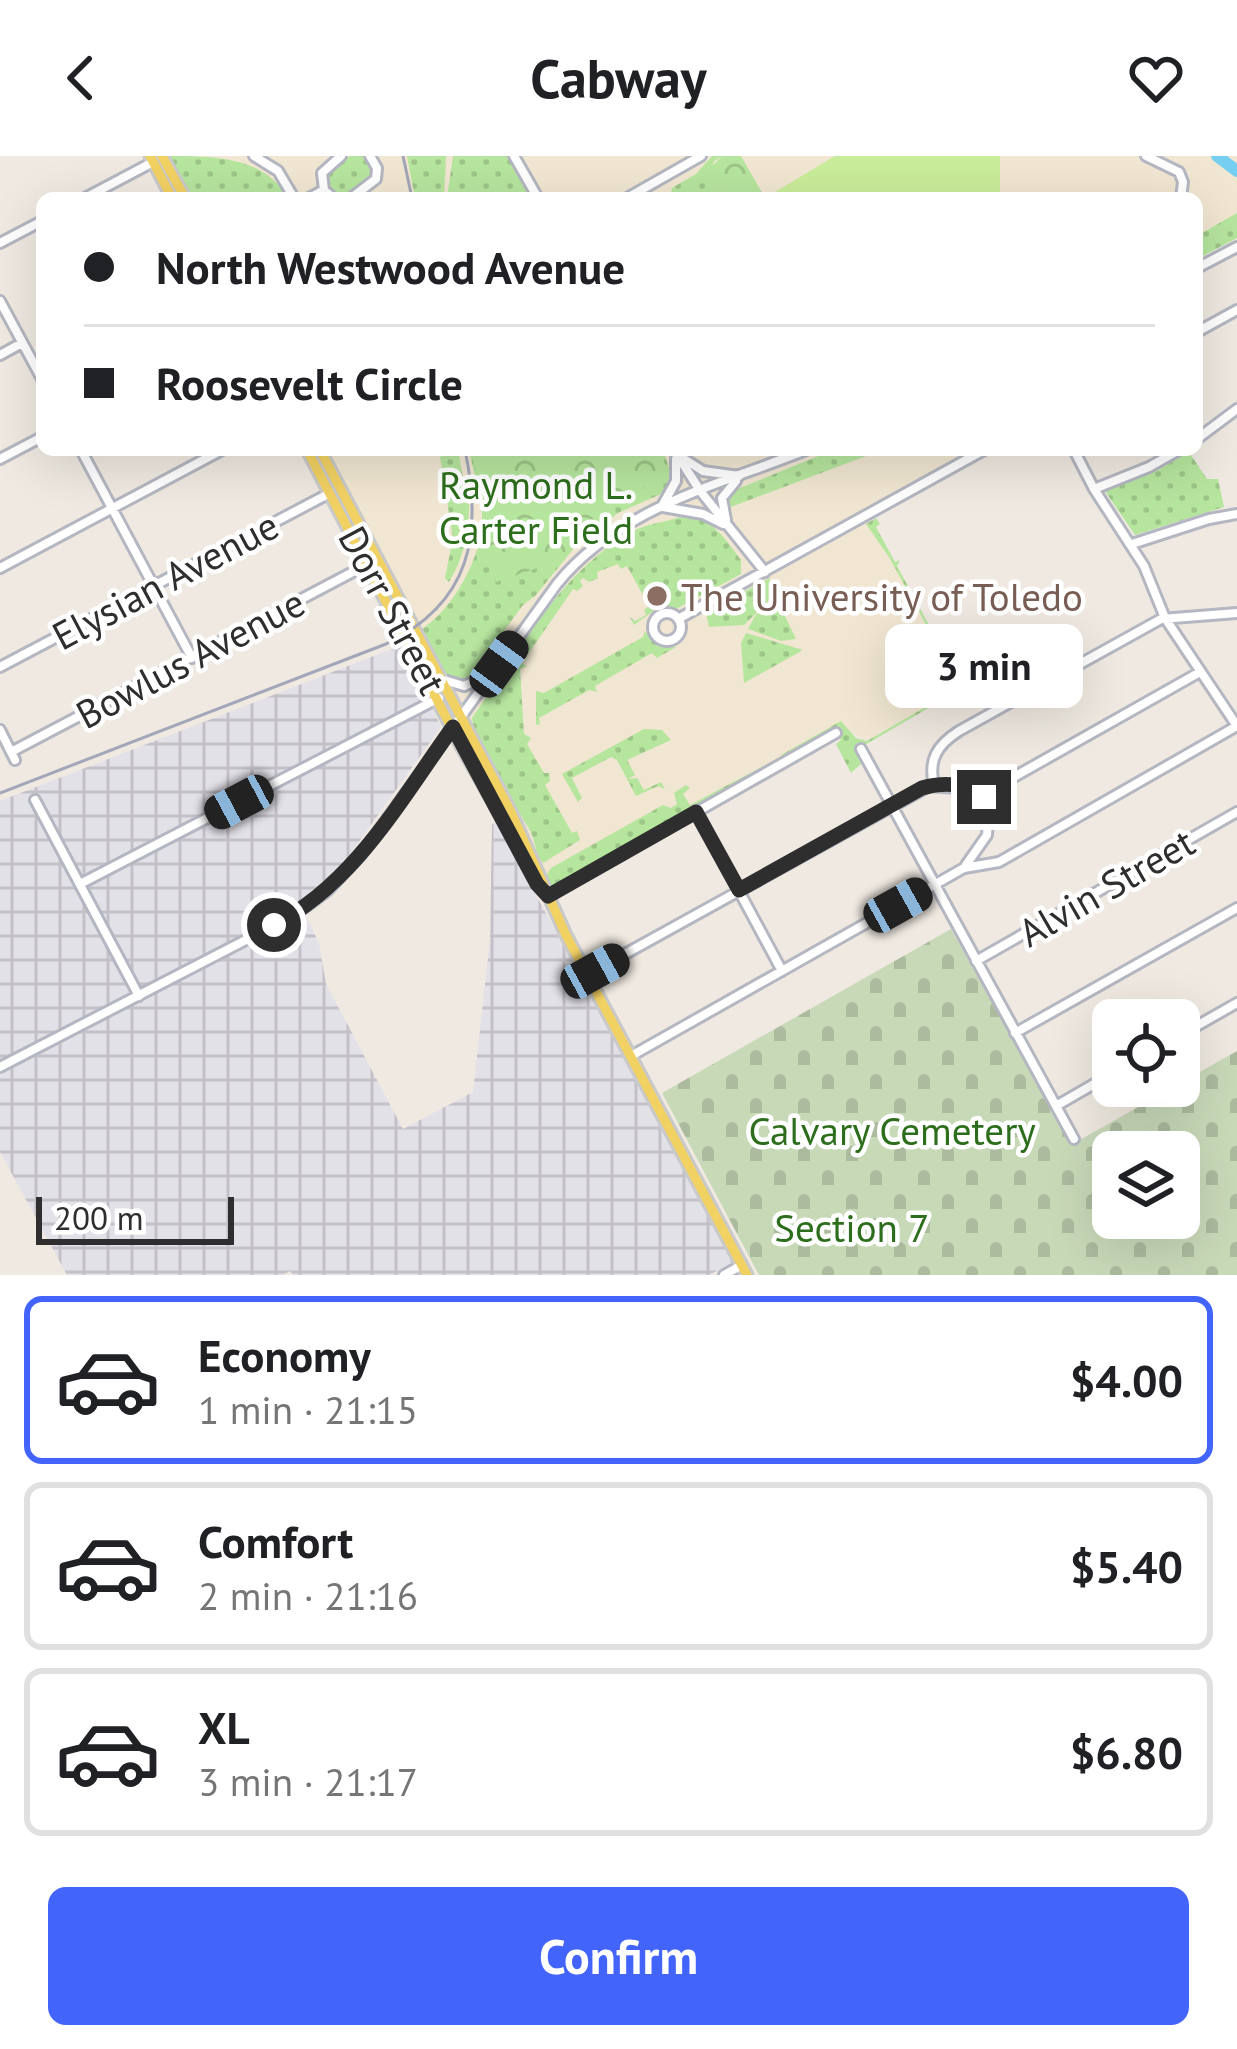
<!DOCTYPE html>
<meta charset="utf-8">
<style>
body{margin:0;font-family:"PT Sans",sans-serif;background:#f6f6f6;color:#202124;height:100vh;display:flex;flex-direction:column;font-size:45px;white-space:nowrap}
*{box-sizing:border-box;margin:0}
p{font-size:39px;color:#757577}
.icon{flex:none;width:66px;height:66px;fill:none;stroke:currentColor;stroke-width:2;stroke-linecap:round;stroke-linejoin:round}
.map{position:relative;height:1119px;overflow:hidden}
.details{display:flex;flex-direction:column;background:#fff;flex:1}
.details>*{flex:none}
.guide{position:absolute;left:36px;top:36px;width:1167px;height:264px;border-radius:18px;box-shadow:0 12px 48px #0002;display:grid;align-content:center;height:264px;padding:0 48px;background:#fff}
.buttons{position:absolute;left:1092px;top:843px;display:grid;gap:24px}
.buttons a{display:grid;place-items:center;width:108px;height:108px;border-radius:18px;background:#fff;box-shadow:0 12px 48px #0002;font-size:60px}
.scale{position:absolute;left:36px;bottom:30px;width:198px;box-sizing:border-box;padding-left:12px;border:6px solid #2e2e2e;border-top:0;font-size:33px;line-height:42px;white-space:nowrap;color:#2e2e2e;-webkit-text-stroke:9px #fff;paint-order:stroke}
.end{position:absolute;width:54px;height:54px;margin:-27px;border:15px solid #2e2e2e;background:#fff;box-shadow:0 0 0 6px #fff}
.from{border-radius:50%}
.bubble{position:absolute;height:84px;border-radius:18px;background:#fff;box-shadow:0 12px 48px #0002;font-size:39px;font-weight:800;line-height:84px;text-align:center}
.car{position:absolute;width:36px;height:72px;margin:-36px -18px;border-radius:15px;box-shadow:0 0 9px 3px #0007;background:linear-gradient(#222 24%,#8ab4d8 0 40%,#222 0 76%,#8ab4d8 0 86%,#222 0)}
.guide b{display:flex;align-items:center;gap:42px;height:114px;font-size:45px}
.guide b+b{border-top:3px solid #e0e0e0}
.guide i{width:30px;height:30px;background:#202124}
ul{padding:21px 0 0;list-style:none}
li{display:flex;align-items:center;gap:36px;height:168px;margin:0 24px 18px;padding:0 24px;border:6px solid #e0e0e0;border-radius:18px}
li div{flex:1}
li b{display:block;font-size:45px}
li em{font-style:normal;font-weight:800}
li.active{border-color:#4264fb}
li>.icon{width:108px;height:108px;stroke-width:1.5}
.primary-button{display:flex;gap:24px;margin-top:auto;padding:24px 48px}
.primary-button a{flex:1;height:138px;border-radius:18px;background:#4264fb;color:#fff;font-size:48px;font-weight:800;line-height:138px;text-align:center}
header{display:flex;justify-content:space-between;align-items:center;height:156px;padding:0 48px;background:#fff;font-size:54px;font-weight:800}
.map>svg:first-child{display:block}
.industrial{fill:url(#industrial-grid)}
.education{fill:#f0e6d1}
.grass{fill:url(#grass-dots)}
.forest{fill:url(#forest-crowns)}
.cemetery{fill:url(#cemetery-stones);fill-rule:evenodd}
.pitch{fill:#c9ec9a}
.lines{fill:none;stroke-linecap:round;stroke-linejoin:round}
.river{stroke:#75cff0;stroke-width:12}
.minor-casing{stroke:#b4b7c1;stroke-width:14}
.major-casing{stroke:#c9c9c9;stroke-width:15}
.minor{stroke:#fff;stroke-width:8}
.major{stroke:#f2d163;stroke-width:9}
.rail{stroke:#a3a6b8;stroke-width:3}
.route{stroke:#2e2e2e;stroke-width:15}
.education-dot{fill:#8d6e63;stroke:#fff;stroke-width:4.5}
.labels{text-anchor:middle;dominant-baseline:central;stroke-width:9;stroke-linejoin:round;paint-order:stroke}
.park-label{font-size:39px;fill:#2c6e1b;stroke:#fff}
.street-label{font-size:39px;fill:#2e2e2e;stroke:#fff}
.education-label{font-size:39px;fill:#785e54;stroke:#fff;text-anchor:start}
</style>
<header><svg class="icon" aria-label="back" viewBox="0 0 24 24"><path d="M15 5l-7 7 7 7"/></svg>Cabway<svg class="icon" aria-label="heart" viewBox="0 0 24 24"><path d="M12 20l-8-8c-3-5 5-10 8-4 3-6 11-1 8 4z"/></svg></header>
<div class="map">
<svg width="1237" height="1119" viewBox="0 0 1237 1119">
<defs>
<pattern id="industrial-grid" width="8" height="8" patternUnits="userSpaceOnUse" patternTransform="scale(3)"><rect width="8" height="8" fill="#e3e1e8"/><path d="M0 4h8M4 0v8" fill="none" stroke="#c3c1c7"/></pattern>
<pattern id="grass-dots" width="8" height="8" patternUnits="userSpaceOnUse" patternTransform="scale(3)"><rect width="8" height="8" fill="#b6e59e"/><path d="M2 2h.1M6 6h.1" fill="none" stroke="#9dc588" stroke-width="1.8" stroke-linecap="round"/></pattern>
<pattern id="forest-crowns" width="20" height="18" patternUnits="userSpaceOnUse" patternTransform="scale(3)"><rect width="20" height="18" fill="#b6e59e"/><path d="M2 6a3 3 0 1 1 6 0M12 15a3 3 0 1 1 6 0" fill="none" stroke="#9dc588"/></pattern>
<pattern id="cemetery-stones" width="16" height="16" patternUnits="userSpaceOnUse" patternTransform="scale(3)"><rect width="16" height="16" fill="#c8d9b8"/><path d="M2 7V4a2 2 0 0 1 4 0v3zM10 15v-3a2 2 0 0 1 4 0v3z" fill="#acbb9e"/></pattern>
</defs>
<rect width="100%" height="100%" fill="#efe9e1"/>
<path class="industrial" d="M402,489l39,82 -98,137 -44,38 20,41 7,41 77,145 70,-37 17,-152 2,-116 5,-2 236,440 -24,13h-416l-3,-4 -7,4h-216l-67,-123v-351z"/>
<path class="education" d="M167,0h1070v82l-40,21v-61h-1007z
M325,294h659l-117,65 94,172 -95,54 -20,-12 -293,157z"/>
<path class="grass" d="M167,0c42,0 93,0 117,36l-4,6h-91z
M350,0h13l7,5 2,16c-7,11 -22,19 -35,18l-11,-11c-1,-17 10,-21 24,-28z
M407,0h39l-2,42h-29z
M453,0h54l24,42h-84z
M712,0h10l-9,6 3,25 23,11 -23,-4 -10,4h-36l2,-10 24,-14z
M1237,57v25l-40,21v-23z
M451,294h7l7,38 4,2c1,33 -2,63 -20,92l-4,-4 8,-40 -13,-81z
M469,294h194l10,29 -12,15 -43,19 -43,34 -40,49 -12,9 -52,71 -13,4 -16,-9 -21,-41c33,-22 62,-74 61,-114 -1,-22 -9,-45 -13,-66z
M833,294h49l-154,58 -2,-9 4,-7z
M1189,296l18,27h11l6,28 -89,28 -30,-44 53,-21z
M683,360c29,0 42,23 58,44v14l-65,35 -17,-2 -25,18 -4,-8 5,4 11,-6 -2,-5 5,-4 -22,-40 -6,3 -3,-5 -21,8 1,6 -9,4 -6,-4 -3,3 3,5 -6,5 -4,-2 -51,74 5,3 -7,3 4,65 7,4 -4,6 17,29h5l1,8 -5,4 27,48 5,-2 3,9 -37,23c-9,-11 -7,-24 -15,-36 -20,-31 -37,-64 -54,-97l-2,-12c45,-64 88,-146 159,-186 17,-9 33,-9 52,-16z
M876,362l4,6 -4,3 19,35 5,-2 -3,6 39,72h7l-5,3 17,30 5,-2 4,6 -3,14 -103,60 5,13 -12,11 -15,-29 5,-4 -6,-9 -50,27 -4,-3 60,-34 15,17 11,3 93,-54 -71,-130 -23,-33z
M769,422l7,15 -32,32 -35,2 -3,-14z
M769,451l14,5 13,27 -15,2 -33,-12 8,-15z
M645,475l13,15 18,1 -19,11 -5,-5 -57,33 2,6 -8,-2 -50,28 1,6 -4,1v-34l8,2 99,-56z
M746,477l57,17 -59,33 -3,-40z
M644,573l18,1 9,10 -44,20 8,15 -7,4 9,-1 7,12 17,-8 4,7 -7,-3 -22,10 -19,-36 -6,-3 -39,21 10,20 -4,4 -16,-28z
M777,603l-1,4 -215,122 -9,1 -6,-10 5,-8 112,-63 8,3 6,-4 -3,-11 12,-8 4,3 -7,6 7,11z"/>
<path class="forest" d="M722,0h19l24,42h-26l-23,-11 -8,-17z
M471,294h186l12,21 -56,37 2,4 -35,25 -22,24 -62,21z"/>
<path class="cemetery" d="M951,773l120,216 166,-94v224h-478l-97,-182zM1113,996h66v66h-66z"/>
<path class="pitch" d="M835,0h165v42h-235z"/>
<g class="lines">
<path class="river" d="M1217,0l20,15"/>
<g class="minor-casing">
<path id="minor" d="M254,0l24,15 16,27
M514,0l24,42
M1146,0l33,16 4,10 -2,16
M85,42l68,-36
M309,42l15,-8
M333,42l-9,-8 -2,-17 19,-17
M351,42l25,-19 1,-11 -7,-12
M627,42l74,-42
M0,87l42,-22
M1197,112l40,-21
M0,145l42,78
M1197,176l40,-22
M0,199l22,-12
M1197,283l40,-30
M81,294l111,208
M674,294l27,42 64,80
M1074,294l20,39 50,77 21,52 72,108
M681,301l22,14 36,5
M0,303l42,-22
M1094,333l55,-22 30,-17
M662,350l14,-25v-22
M663,351l40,7 20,10
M726,364l-4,-22 14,-17
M1132,388l77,-25 28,-5
M0,412l222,-118
M653 471a14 14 0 1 1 28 0a14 14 0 1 1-28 0Z
M678,463l306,-169
M0,511l330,-174
M444,524l20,6 27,-12
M0,574l15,30
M861,593l213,390
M11,596l357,-188
M934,629c-6,-25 3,-40 25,-54l202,-112 76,-6
M982,639l218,-123
M35,644l104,196
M696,655l86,160
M80,728l359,-186
M548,740l288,-163
M976,805l261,-149
M587,819l342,-189 42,3 18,17 -2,29 -21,30
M1015,877l222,-125
M1179,880l58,-33
M631,900l333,-188 35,-6 238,-136
M0,911l296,-153 31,-23 34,-36 196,-271c61,-76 162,-99 249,-134
M1056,950l57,-33
M724,1119l18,-10"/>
</g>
<g class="major-casing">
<path id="major" d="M150,0l22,42
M162,0l23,42
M307,294l154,296 83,146
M320,294l191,362 55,123 181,340"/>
</g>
<use href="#minor" class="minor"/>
<use href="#major" class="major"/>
<path class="rail" d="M403,0l9,42
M0,637l386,-149c85,-41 97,-109 79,-194"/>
</g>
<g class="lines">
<path class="route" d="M274,769c81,-42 127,-126 179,-198l84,157 11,12 148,-84 43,78 183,-102c22,-6 45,-5 62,9"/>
</g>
<circle class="education-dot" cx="657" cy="440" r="12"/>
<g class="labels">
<g class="park-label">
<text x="536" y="328">Raymond L.<tspan x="536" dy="45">Carter Field</tspan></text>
<text x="892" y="974">Calvary Cemetery</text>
<text x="852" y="1071">Section 7</text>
</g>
<g class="street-label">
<text transform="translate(165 424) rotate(-28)">Elysian Avenue</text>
<text transform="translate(393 454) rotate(62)">Dorr Street</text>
<text transform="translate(190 502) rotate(-28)">Bowlus Avenue</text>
<text transform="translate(1106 731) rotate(-30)">Alvin Street</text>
</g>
<g class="education-label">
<text x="681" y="440">The University of Toledo</text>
</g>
</g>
</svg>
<div class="buttons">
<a><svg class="icon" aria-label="locate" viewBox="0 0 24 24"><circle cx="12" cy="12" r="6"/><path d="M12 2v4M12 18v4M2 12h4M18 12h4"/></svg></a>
<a><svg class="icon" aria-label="layers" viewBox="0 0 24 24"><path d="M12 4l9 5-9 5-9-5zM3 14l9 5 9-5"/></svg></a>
</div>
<div class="scale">200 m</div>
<i class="end from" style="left:274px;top:769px"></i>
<i class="end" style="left:984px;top:641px"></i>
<div class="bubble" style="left:885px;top:468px;width:198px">3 min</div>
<i class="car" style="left:499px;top:508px;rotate:36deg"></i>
<i class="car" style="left:239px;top:646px;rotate:242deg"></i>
<i class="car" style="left:898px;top:749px;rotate:61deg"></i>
<i class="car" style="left:595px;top:815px;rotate:61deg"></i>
<div class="guide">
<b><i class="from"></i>North Westwood Avenue</b>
<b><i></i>Roosevelt Circle</b>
</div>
</div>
<section class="details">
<ul>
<li class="active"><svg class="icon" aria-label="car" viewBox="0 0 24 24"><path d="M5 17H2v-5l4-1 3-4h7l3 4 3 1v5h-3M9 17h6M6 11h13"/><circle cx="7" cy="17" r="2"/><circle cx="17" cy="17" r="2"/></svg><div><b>Economy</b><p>1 min · 21:15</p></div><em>$4.00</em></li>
<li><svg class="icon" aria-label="car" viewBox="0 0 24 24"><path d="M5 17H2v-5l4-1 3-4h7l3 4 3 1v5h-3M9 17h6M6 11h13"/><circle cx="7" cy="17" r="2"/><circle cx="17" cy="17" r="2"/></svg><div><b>Comfort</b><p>2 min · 21:16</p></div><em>$5.40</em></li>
<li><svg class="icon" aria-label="car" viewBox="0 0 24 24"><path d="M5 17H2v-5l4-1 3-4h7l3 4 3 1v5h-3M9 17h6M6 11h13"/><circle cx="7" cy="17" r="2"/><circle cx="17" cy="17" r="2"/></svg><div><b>XL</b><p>3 min · 21:17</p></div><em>$6.80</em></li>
</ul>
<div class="primary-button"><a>Confirm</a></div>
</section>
